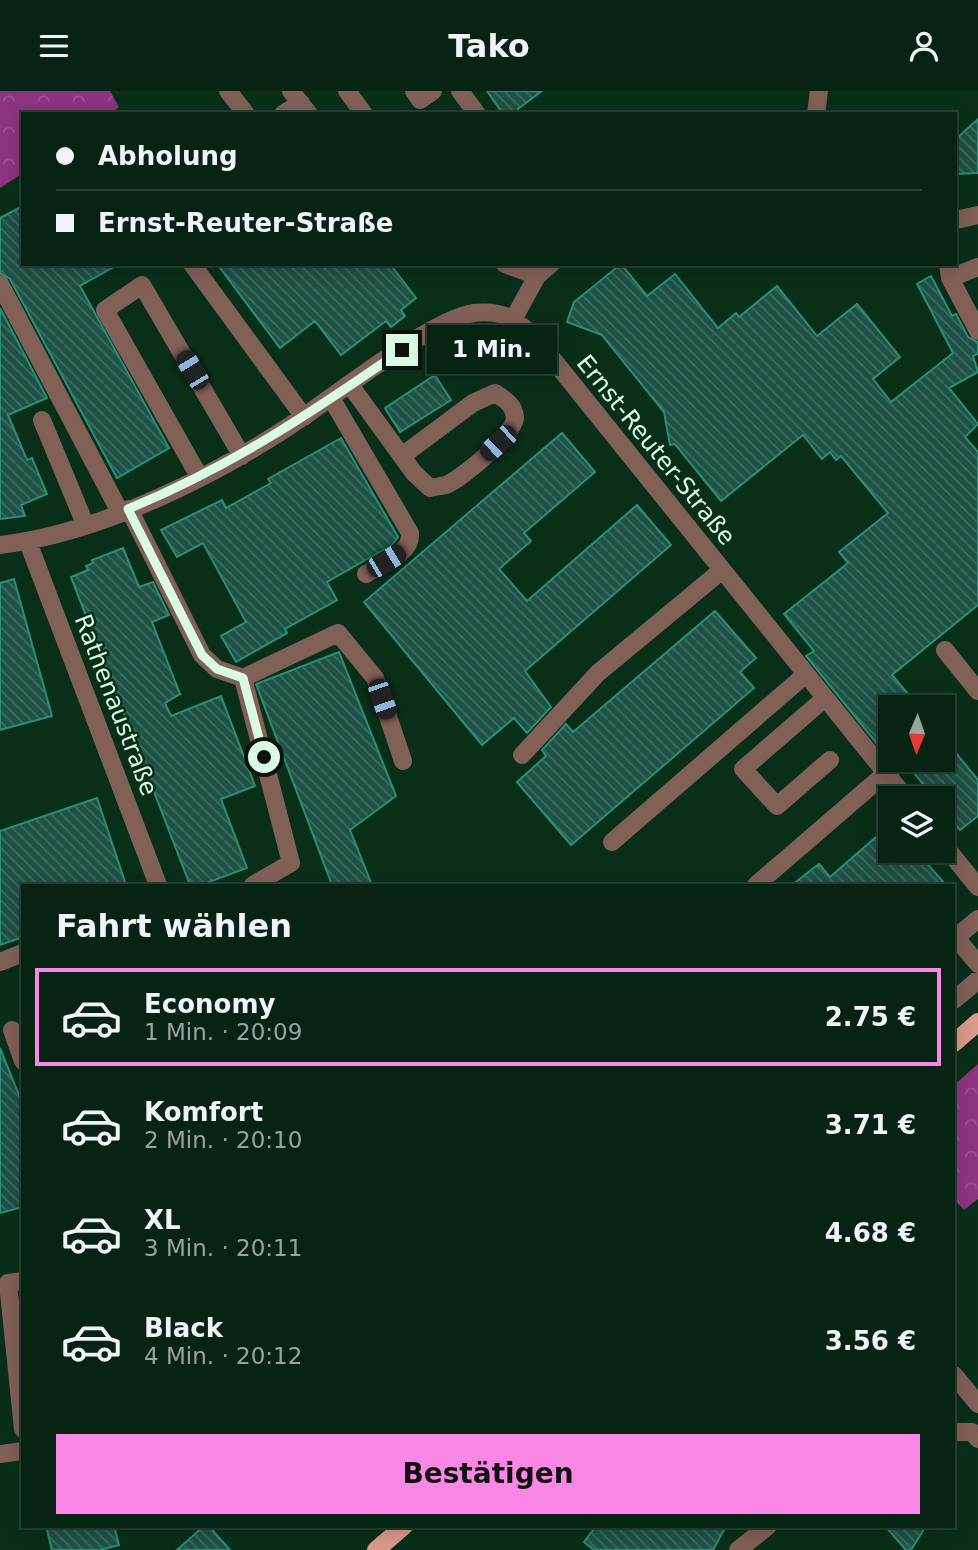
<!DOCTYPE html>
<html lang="de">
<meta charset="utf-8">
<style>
body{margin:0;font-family:"DejaVu Sans",sans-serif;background:#102b1c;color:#f1f3f6;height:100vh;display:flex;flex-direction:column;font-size:26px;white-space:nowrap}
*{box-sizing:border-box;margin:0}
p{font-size:23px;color:#98a4a0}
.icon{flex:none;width:38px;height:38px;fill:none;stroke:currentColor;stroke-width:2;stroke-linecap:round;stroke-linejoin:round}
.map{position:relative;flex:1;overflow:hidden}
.panel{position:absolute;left:21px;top:793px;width:934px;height:644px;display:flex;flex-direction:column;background:#072313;border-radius:0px;box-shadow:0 4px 18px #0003,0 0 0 2px #284033}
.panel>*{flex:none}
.hud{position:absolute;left:21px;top:21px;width:936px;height:154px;border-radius:0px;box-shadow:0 4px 18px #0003,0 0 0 2px #284033;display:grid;align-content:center;height:154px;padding:0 35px;background:#072313}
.needle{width:46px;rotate:182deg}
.buttons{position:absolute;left:878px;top:604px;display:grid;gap:14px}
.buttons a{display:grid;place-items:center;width:77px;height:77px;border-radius:0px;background:#072313;box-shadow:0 4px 18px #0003,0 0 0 2px #284033;font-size:35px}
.end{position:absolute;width:32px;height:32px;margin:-16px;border:9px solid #d8fbe2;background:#111;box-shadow:0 0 0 4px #111}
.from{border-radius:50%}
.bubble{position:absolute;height:49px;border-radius:0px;background:#072313;box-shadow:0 4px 18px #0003,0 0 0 2px #284033;font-size:23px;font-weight:700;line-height:49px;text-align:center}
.car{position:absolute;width:21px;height:42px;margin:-21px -10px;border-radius:9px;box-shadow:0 0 5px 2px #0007;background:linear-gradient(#222 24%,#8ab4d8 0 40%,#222 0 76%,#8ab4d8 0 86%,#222 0)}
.hud b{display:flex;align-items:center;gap:24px;height:66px;font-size:26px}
.hud b+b{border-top:2px solid #284033}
.hud i{width:18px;height:18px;background:#f1f3f6}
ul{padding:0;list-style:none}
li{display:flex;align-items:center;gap:21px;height:98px;margin:0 14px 10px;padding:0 21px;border:4px solid transparent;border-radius:0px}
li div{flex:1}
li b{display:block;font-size:26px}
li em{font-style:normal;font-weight:700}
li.on{border-color:#fa87e6}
li>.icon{width:63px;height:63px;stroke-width:1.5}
h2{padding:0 35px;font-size:32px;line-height:84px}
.cta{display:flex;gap:14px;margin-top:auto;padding:14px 35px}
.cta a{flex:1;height:80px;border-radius:0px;background:#fa87e6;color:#111;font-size:28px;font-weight:700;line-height:80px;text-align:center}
header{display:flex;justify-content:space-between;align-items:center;height:91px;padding:0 35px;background:#072313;font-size:32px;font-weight:700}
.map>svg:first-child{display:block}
.forest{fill:url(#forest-crowns)}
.building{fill:url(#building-back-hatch);stroke:#298f77;stroke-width:2}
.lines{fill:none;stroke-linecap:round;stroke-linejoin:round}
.minor{stroke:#816058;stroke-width:18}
.major{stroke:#db9989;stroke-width:18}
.route{stroke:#d8fbe2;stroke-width:9}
.labels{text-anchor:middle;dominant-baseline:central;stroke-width:5;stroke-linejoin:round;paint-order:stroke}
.street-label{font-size:24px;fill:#d8fbe2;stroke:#092f19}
</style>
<header><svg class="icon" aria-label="menu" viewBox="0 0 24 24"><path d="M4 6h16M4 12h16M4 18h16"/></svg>Tako<svg class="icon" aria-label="person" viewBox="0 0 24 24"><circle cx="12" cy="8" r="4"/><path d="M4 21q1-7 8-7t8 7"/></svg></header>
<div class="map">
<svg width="978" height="1459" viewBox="0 0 978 1459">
<defs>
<pattern id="forest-crowns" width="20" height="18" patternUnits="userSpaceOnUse" patternTransform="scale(1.75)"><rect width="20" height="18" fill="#8d3480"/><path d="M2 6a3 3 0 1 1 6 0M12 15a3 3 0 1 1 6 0" fill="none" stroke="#9c5292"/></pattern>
<pattern id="building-back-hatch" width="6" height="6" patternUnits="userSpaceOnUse" patternTransform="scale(1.75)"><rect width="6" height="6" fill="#1e5245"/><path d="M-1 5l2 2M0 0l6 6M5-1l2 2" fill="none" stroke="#3e6c60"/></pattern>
</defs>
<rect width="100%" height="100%" fill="#092f19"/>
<path class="forest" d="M0,0h110l9,16 -9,7h-87v59l-23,15z
M978,973v135l-14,11 -10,-11v-114z"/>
<path class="building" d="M487,0h55l-24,18v5h-15z
M978,28v54l-22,1v-35z
M23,115v58h96l-39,22 89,162 -52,30 -107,-199 -10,-6v-55z
M217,173h173l26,34 -15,12 4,6 -14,11 -5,-6 -45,34 -26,-34 -35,27z
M621,173l26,32 28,-22 43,54 18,-15 3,4 38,-31 40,50 40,-32 43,53 -27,22 18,23 62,-49 -36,-69 14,-8 21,40 4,-2 12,23 10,5v12l-5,2 5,16 -29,16 29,36 -13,13 13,15v153l-86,70 27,32h-28v27l-13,11 -72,-89 8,-5 -30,-37 64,-51 -9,-11 49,-39 -47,-57 -5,4 -6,-8 -8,7 -19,-24 -82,66 -46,-57 -5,1 -6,-33 -62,-77 -35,-13 7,-20z
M0,217l47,90 -39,17 19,45 5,-2 15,36 -26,11 4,11 -25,3z
M435,284l16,25 -51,32 -15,-24z
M562,342l33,39 -71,61 7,8 -32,28 28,32 110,-96 34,40 -146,126 26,36 -24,26 -13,-15 -32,27 -118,-143z
M341,347l57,99 -6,8 -65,37 10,18 -52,29 2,4 -51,29 -15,-26 25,-14 -43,-79 -26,14 -16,-27 61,-30 4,8 45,-25 -3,-4z
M123,457l16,39 14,-5 16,33 -17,7 28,72 -15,9 6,13 50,-20 34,90 -34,13 26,69 -46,17h-11l-119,-308 17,-7 -2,-4 7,-3 -1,-3z
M14,488l38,137 -52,14v-147z
M715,520l41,47 -16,14 14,16 -183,157 -54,-63 29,-26 -4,-6 24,-26 7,8z
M339,561l57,144 -46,34 22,55h-40l-76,-201z
M943,646l35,43v36l-18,14 -17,-21v-11h-9l-31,-39h40z
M97,707l29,87h-103v52l-23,8v-114z
M891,733v27h25l30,34h-154l27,-21 11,13z
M0,957l23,57v102l-23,6z
M46,1435h68l5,19 -19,5h-48z
M204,1435h5l21,24h-53z
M596,1435h130l-13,24h-119l-10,-8z
M885,1435h41l-15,24h-5z"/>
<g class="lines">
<path class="minor" d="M228,0l18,23
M291,0l18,23
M347,0l17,23
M414,0l6,9 13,-9
M460,0l17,23
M283,23l18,-11
M816,23l3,-23
M956,129l22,-5
M192,173l112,153
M505,173l32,12
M948,173l2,14 28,-11
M950,187l28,53
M0,193l120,228
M514,227l23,-42 14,-12
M350,294l64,88 16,15c5,-1 11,-2 16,-3 16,-6 70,-52 69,-68 -1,-13 -11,-18 -20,-24l-22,10 -71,53
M331,307l79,135c2,21 -28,31 -44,41
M42,329l43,104
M200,387l-95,-168 37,-25 100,171
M129,418l73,146 15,14 26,9 95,-45 37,45 28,83
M28,451l130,343
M0,454c103,-12 221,-72 306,-130 36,-25 129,-97 168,-102 34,-4 46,10 68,33l364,452
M945,559l33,41
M243,587l48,185 -38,22
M824,608l-81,70 34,37 53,-46
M522,664l76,-82 123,-102
M612,751l193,-167
M943,753l35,43
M756,794l130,-112
M956,847l22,26
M954,848l24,-20
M0,871l23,-9
M954,909l24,-20
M12,939l11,31
M23,1190l-15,2 15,146
M954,1284l24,29
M954,1341h18l6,7
M0,1363l23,-3
M738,1459l30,-24"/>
<path class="major" d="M954,952l24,-21
M376,1459l28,-24"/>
</g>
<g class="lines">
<path class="route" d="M264,666l-21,-79 -26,-9 -15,-14 -74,-146c104,-43 183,-96 274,-159"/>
</g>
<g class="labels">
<g class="street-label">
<text transform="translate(656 359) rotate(51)">Ernst-Reuter-Straße</text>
<text transform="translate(116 614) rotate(69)">Rathenaustraße</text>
</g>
</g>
</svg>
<div class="buttons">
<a><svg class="needle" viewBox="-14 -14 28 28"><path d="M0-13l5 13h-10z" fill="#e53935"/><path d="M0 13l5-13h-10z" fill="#98a4a0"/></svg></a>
<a><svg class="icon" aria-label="layers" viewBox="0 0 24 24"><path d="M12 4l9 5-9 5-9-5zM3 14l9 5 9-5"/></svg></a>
</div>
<i class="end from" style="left:264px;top:666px"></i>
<i class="end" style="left:402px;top:259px"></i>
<div class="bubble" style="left:427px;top:234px;width:130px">1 Min.</div>
<i class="car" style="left:192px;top:279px;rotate:329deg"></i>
<i class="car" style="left:498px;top:352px;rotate:227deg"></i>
<i class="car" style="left:386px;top:470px;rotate:59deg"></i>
<i class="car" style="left:382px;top:608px;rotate:161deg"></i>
<div class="hud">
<b><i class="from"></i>Abholung</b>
<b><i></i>Ernst-Reuter-Straße</b>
</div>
<section class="panel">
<h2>Fahrt wählen</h2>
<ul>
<li class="on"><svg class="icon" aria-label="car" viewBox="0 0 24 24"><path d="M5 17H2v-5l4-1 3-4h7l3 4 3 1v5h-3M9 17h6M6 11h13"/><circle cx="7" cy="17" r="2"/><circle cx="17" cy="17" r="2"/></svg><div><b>Economy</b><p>1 Min. · 20:09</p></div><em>2.75 €</em></li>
<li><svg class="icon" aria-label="car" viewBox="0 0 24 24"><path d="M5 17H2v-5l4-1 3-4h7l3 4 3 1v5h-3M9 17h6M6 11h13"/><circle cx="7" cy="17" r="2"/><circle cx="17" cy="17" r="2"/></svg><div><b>Komfort</b><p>2 Min. · 20:10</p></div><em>3.71 €</em></li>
<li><svg class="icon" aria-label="car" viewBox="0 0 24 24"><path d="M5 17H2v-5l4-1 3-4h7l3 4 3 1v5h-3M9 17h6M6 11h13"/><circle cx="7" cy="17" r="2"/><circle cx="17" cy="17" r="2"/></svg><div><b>XL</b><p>3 Min. · 20:11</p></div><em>4.68 €</em></li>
<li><svg class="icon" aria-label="car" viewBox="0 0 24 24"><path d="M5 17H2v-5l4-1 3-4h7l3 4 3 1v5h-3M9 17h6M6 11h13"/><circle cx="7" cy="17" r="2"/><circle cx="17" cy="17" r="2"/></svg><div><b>Black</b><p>4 Min. · 20:12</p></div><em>3.56 €</em></li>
</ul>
<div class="cta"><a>Bestätigen</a></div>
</section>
</div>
